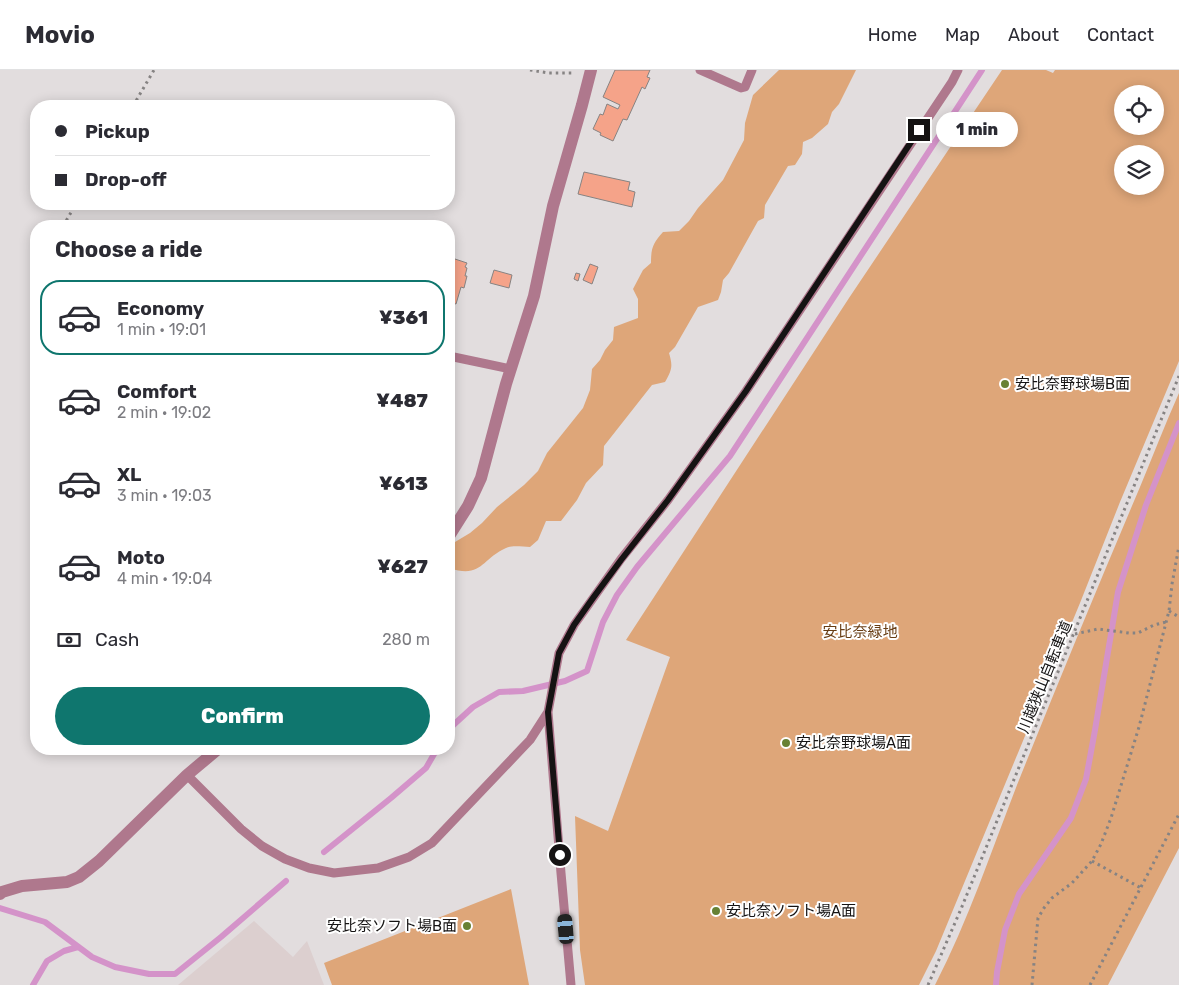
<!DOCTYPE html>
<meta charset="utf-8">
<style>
body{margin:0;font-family:Rubik,"Noto Sans JP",sans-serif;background:#f2f2f3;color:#2b2b33;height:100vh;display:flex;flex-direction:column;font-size:19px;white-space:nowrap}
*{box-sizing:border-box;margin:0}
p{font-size:16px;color:#7c7c81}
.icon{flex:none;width:28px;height:28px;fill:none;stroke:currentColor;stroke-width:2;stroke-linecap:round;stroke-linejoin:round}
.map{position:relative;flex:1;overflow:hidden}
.side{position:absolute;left:30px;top:150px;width:425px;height:535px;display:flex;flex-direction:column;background:#fff;border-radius:20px;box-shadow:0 2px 12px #0003}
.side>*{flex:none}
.banner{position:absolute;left:30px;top:30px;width:425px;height:110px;border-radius:20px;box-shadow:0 2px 12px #0003;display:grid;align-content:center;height:110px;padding:0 25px;background:#fff}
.buttons{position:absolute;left:1114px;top:15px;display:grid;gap:10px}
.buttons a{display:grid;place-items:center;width:50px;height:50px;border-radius:50%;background:#fff;box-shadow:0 2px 12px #0003;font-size:25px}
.end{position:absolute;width:22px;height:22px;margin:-11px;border:6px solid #151313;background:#fff;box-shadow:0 0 0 2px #fff}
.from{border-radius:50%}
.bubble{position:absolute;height:35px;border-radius:18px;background:#fff;box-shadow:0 2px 12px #0003;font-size:16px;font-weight:800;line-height:35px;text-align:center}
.car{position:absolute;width:15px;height:30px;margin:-15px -8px;border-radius:6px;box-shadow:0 0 4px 1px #0007;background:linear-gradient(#222 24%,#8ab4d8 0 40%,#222 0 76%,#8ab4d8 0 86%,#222 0)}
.banner b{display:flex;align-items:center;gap:18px;height:48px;font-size:19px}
.banner b+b{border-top:1px solid #e1e1e2}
.banner i{width:12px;height:12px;background:#2b2b33}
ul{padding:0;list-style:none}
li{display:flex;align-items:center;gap:15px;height:75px;margin:0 10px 8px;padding:0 15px;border:2px solid transparent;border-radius:20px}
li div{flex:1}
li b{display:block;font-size:19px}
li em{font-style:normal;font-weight:800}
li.on{border-color:#0f766e}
li>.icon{width:45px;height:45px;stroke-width:1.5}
h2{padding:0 25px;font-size:22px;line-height:60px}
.pay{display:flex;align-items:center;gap:12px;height:55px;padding:0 25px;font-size:19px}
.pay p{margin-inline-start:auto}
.cta{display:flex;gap:10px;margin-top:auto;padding:10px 25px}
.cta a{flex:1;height:58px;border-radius:30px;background:#0f766e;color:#fff;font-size:20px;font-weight:800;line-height:58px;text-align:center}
header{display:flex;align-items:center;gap:30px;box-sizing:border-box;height:70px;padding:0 25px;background:#fff;border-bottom:1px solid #e1e1e2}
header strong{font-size:24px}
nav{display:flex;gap:28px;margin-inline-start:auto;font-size:18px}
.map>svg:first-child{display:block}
.built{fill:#dccfcf}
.green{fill:#dea679;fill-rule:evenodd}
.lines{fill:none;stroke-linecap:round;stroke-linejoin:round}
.stream{stroke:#d493c9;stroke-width:6}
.building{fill:#f5a389;stroke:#878382}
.path{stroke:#868383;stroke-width:3;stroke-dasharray:2.5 4;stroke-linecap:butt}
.service{stroke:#af788d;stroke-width:9}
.minor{stroke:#af788d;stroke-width:12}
.route{stroke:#151313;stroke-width:6}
.poi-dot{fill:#678134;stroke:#fff;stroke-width:2}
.labels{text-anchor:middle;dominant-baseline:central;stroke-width:4;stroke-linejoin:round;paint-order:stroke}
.poi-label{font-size:15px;fill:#151313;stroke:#fff;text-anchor:start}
.park-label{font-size:15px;fill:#683d14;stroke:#fff}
.street-label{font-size:15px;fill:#151313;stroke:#fff}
</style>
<header>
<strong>Movio</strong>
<nav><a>Home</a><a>Map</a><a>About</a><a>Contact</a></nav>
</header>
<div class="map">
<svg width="1179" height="915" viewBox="0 0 1179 915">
<rect width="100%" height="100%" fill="#e2ddde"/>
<path class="built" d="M254,851l39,36 14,-16 17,44h-146z"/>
<path class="green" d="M779,0h77l-17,34 -7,8 -4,12 -16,14 -9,4 -1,12 -7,11 -7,1 -23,39 -1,13 -6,3 -29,52 -6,7 -2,12 -3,8 -20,7 -23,40 -6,6c4,13 3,17 -4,29l-13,3 -48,61 -1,19 -17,18 -9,17 -16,21h-15l-8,19 -8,7c-7,0 -18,-2 -24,1 -25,11 -24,31 -57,20v-17l6,-9 15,-9 12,-10 15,-16 27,-22 14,-14 9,-18 36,-45 7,-18 2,-21 8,-9 5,-10 8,-10 1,-13 24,-9v-19l-5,-10 10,-19 8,-7c0,-15 2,-20 12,-31l16,-1 10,-10 9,-13 25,-28 21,-40 1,-17 8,-28z
M1002,0h44l7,3 2,-3h124v291l-59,141 -40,101 -144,348 -17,34h-334l-5,-35 -5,-134 33,15 62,-174 -44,-17 223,-342zM1122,24h33v32h-33zM1122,84h33v32h-33z
M1179,323v455l-71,137h-173c33,-64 56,-133 82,-200 40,-100 81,-199 123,-298 13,-31 25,-63 39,-94z
M511,819l18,96h-197l-8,-22z"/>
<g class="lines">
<path class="stream" d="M449,659l24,-22 26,-15 24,-1 42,-10 22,-10 16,-49 14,-27 20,-28 93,-111 252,-386
M324,782l67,-54 35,-30 11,-19
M0,838l45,14 47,35 23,10 34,7h26l46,-37 65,-56
M33,915l14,-24 17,-10 14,-4
M996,915l1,-13 8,-42 14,-36 52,-76 15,-39 9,-49 23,-138 28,-87 33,-82"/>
</g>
<path class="building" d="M615,0h35l-3,7 3,1 -5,11 -3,-2 -15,33 -4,-1 -10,22 -13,-6 1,-2 -8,-4 7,-15 3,1 4,-11 11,5 2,-4 -17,-8z
M584,102l46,10 -2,8 7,2 -3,15 -54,-13z
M449,187l18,6 -2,4 2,1 -2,8h2l-3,12 -3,-1 -5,17 -7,-2z
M590,194l8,3 -6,17 -9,-4z
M494,200l18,5 -3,13 -19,-5z
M576,203l4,1 -2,7 -4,-2z"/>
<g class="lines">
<path class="path" d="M530,0l19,3h25
M133,36l21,-36
M63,156l13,-22
M1169,541l10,6
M1075,564l23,-5 31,4h9l16,-8 12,-3
M1092,791l49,27
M928,915l33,-76 218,-533
M1032,915l6,-67 6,-10 8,-10 20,-15 20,-22 9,-17 10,-26 28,-91 30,-116 3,-27 7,-38
M1090,915l89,-171"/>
<path class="service" d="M700,0l41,18 4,-1 7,-17
M449,286l62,13
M187,705l54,54 21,17 23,13 24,9 25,5 44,-5 31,-11 23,-14 98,-103 18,-28
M571,915l-10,-112 -13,-161 11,-59 15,-28 47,-66 47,-59 78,-109 206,-309 6,-12"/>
<path class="minor" d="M449,466l19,-30 13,-28 25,-94 28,-88 19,-90 29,-101 9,-35
M0,824l2,-2 20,-6 45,-4 12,-5 20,-16 88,-86 31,-26"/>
</g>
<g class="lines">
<path class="route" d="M560,785l-12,-143 11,-59 15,-28 19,-27 28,-38 47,-60 78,-109 173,-261"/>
</g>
<g class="poi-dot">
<circle cx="1005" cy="314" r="5"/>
<circle cx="786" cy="673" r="5"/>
<circle cx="716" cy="841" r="5"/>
<circle cx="467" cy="856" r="5"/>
</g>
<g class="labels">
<g class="poi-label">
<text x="1015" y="314">安比奈野球場B面</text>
<text x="796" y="673">安比奈野球場A面</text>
<text x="726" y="841">安比奈ソフト場A面</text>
<text x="457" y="856" text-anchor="end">安比奈ソフト場B面</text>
</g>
<g class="park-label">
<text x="860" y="562">安比奈緑地</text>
</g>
<g class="street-label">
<text transform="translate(1045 607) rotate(-68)">川越狭山自転車道</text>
</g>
</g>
</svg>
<div class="buttons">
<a><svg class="icon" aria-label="locate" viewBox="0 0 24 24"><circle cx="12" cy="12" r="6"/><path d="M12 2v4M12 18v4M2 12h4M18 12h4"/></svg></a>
<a><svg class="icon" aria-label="layers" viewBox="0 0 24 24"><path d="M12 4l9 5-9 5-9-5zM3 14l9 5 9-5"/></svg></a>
</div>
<i class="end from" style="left:560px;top:785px"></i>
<i class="end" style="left:919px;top:60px"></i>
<div class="bubble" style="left:936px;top:42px;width:82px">1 min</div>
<i class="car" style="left:566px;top:859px;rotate:355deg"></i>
<div class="banner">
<b><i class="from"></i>Pickup</b>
<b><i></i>Drop-off</b>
</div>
<section class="side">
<h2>Choose a ride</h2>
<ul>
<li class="on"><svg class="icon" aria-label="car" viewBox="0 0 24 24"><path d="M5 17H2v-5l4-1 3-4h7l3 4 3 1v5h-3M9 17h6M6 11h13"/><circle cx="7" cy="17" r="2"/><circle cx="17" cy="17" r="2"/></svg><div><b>Economy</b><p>1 min · 19:01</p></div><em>¥361</em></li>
<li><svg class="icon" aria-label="car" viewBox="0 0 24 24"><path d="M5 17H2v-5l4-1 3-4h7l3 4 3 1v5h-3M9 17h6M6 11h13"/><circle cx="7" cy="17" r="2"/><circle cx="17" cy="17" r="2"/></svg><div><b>Comfort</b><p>2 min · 19:02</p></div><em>¥487</em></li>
<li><svg class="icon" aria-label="car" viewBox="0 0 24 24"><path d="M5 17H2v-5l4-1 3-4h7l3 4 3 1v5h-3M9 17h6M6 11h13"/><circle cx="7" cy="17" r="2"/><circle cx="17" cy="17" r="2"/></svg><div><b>XL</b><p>3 min · 19:03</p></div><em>¥613</em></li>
<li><svg class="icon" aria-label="car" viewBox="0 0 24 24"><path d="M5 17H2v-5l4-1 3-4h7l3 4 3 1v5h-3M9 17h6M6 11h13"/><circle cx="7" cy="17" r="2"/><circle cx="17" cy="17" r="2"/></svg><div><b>Moto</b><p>4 min · 19:04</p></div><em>¥627</em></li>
</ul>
<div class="pay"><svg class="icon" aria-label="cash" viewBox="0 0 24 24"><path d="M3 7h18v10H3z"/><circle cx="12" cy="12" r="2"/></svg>Cash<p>280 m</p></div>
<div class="cta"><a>Confirm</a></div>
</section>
</div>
